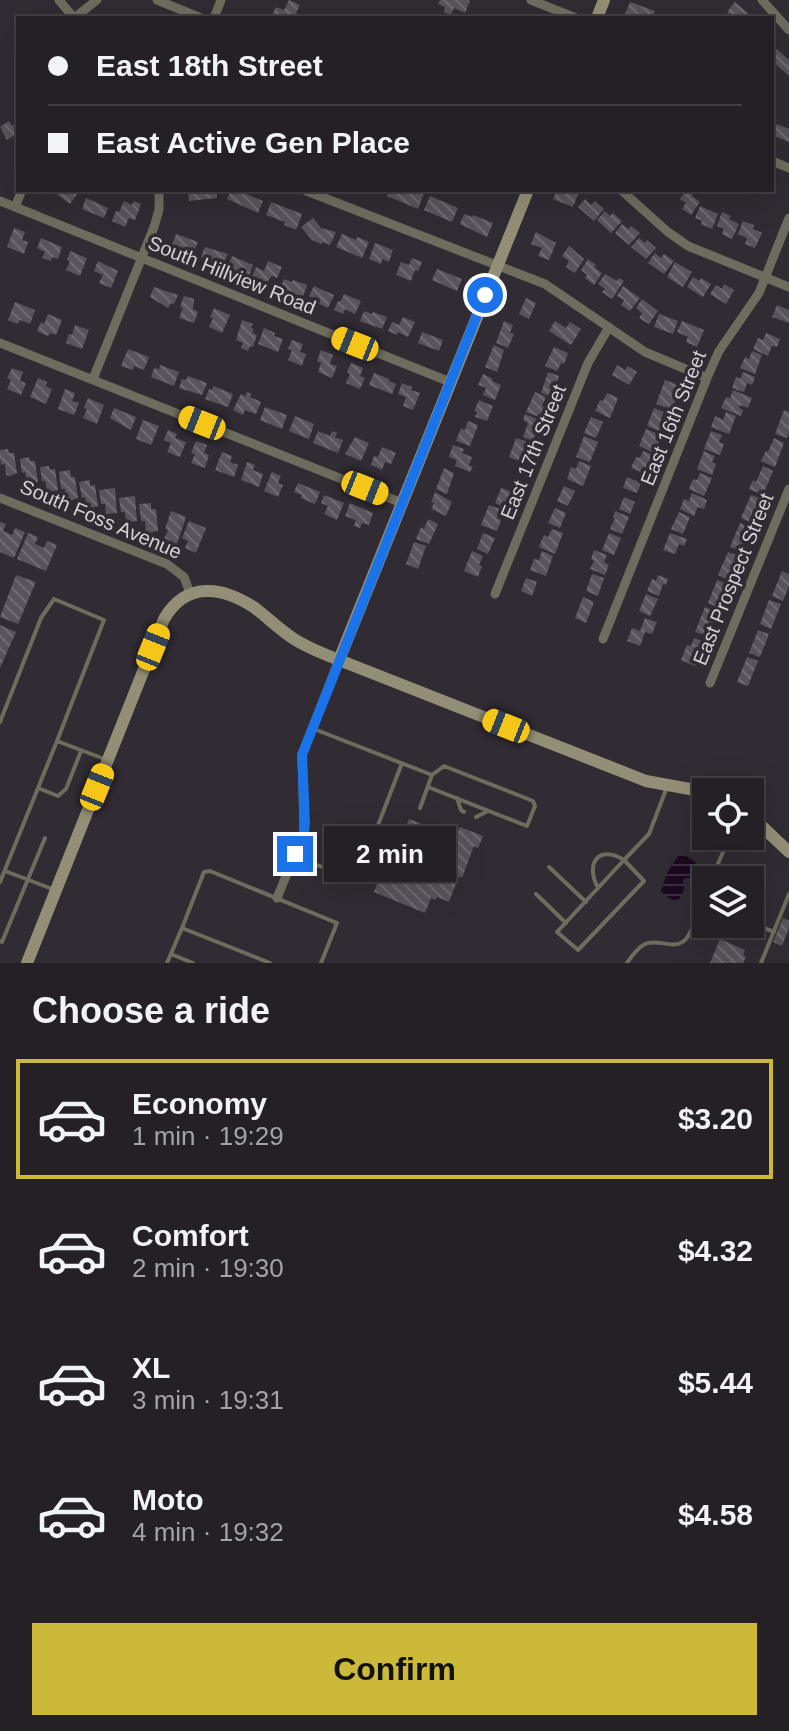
<!DOCTYPE html>
<meta charset="utf-8">
<style>
body{margin:0;font-family:Helvetica,sans-serif;background:#312d32;color:#f1f3f6;height:100vh;display:flex;flex-direction:column;font-size:30px;white-space:nowrap}
*{box-sizing:border-box;margin:0}
p{font-size:26px;color:#a3a3a7}
.icon{flex:none;width:44px;height:44px;fill:none;stroke:currentColor;stroke-width:2;stroke-linecap:round;stroke-linejoin:round}
.map{position:relative;height:963px;overflow:hidden}
.sheet{display:flex;flex-direction:column;background:#252026;flex:1}
.sheet>*{flex:none}
.banner{position:absolute;left:16px;top:16px;width:758px;height:176px;border-radius:0px;box-shadow:0 8px 32px #0002,0 0 0 2px #423e43;display:grid;align-content:center;height:176px;padding:0 32px;background:#252026}
.tools{position:absolute;left:692px;top:778px;display:grid;gap:16px}
.tools a{display:grid;place-items:center;width:72px;height:72px;border-radius:0px;background:#252026;box-shadow:0 8px 32px #0002,0 0 0 2px #423e43;font-size:40px}
.end{position:absolute;width:36px;height:36px;margin:-18px;border:10px solid #1a73e8;background:#fff;box-shadow:0 0 0 4px #fff}
.from{border-radius:50%}
.bubble{position:absolute;height:56px;border-radius:0px;background:#252026;box-shadow:0 8px 32px #0002,0 0 0 2px #423e43;font-size:26px;font-weight:700;line-height:56px;text-align:center}
.car{position:absolute;width:24px;height:48px;margin:-24px -12px;border-radius:10px;box-shadow:0 0 6px 2px #0007;background:linear-gradient(#f5c518 24%,#345 0 40%,#f5c518 0 76%,#345 0 86%,#f5c518 0)}
.banner b{display:flex;align-items:center;gap:28px;height:76px;font-size:30px}
.banner b+b{border-top:2px solid #423e43}
.banner i{width:20px;height:20px;background:#f1f3f6}
ul{padding:0;list-style:none}
li{display:flex;align-items:center;gap:24px;height:120px;margin:0 16px 12px;padding:0 16px;border:4px solid transparent;border-radius:0px}
li div{flex:1}
li b{display:block;font-size:30px}
li em{font-style:normal;font-weight:700}
li.selected{border-color:#cdb938}
li>.icon{width:72px;height:72px;stroke-width:1.5}
h2{padding:0 32px;font-size:36px;line-height:96px}
.cta{display:flex;gap:16px;margin-top:auto;padding:16px 32px}
.cta a{flex:1;height:92px;border-radius:0px;background:#cdb938;color:#111;font-size:32px;font-weight:700;line-height:92px;text-align:center}
.map>svg:first-child{display:block}
.water{fill:url(#water-rules)}
.building{fill:url(#building-back-hatch)}
.lines{fill:none;stroke-linecap:round;stroke-linejoin:round}
.lane{stroke:#6e6c5d;stroke-width:4}
.street{stroke:#6e6c5d;stroke-width:9}
.secondary{stroke:#938f76;stroke-width:12}
.route{stroke:#1a73e8;stroke-width:10}
.labels{text-anchor:middle;dominant-baseline:central;stroke-width:7;stroke-linejoin:round;paint-order:stroke}
.street-label{font-size:20px;fill:#d5d1d6;stroke:#312b33}
</style>
<div class="map">
<svg width="789" height="963" viewBox="0 0 789 963">
<defs>
<pattern id="water-rules" width="6" height="5" patternUnits="userSpaceOnUse" patternTransform="scale(2)"><rect width="6" height="5" fill="#1c0a21"/><path d="M0 2.5h6" fill="none" stroke="#3c2d40"/></pattern>
<pattern id="building-back-hatch" width="6" height="6" patternUnits="userSpaceOnUse" patternTransform="scale(2)"><rect width="6" height="6" fill="#59535b"/><path d="M-1 5l2 2M0 0l6 6M5-1l2 2" fill="none" stroke="#706b72"/></pattern>
</defs>
<rect width="100%" height="100%" fill="#312b33"/>
<path class="water" d="M684,855l12,7 -6,16h-4l-3,2 1,10 -5,9c-8,3 -12,-2 -18,-8l6,-18 11,-17z"/>
<path class="building" d="M289,0l11,5 -4,8 12,5 -37,-1 5,-10 8,3z
M440,0h27l3,1 -5,12 -11,-5 -3,7 -7,-3 1,-5 -7,-3z
M630,2l25,9 -3,7h-16l-11,-4z
M735,2l18,16h-19l-7,-6z
M777,49l12,11v16l-17,-15v-7z
M9,121l3,5 6,-4v11l-11,7 -7,-13z
M777,124l12,5v13l-17,-7z
M55,190h25l-10,14 -16,-12z
M188,190h29v8l-28,3z
M231,190h11l5,2 -1,2 17,7 -5,12 -31,-14z
M390,190l22,1 13,-1 -7,19 -31,-13z
M557,190l9,3 1,-3 12,2 -6,15 -20,-8z
M686,190l7,4 -1,2 8,6 -9,13 -9,-6 4,-6 -6,-4z
M430,196l28,12 -6,14 -28,-12z
M86,198l22,10 -4,10 -22,-9z
M585,199l6,6 4,-4 9,8 -10,12 -16,-14z
M124,201l8,4 2,-4 7,3 -6,16 -6,-2 -4,9 -13,-6 4,-10 3,1z
M271,202l31,12 -6,16 -12,-5 1,-3 -19,-7z
M700,206l18,8 -6,15 -11,-5 1,-3 -7,-3z
M605,211l5,5 3,-3 9,8 -11,12 -14,-13z
M722,212l9,4 -2,3 10,5 -7,15 -10,-5 2,-5 -7,-3z
M464,214l8,3 1,-2 20,8 -6,14 -27,-13z
M313,218l8,10 15,4 -6,13 -7,-3 -2,2 -9,-4 -11,-13z
M743,221l11,4 -1,4 9,4 -7,15 -10,-4 2,-6 -9,-4z
M622,224l6,5 3,-3 9,7 -11,12 -14,-12z
M14,228l11,4 -3,8 6,2 -4,12 -17,-7z
M536,232l20,11 -7,17 -11,-4 4,-8 -11,-4z
M176,234l22,8 -5,11 -21,-8z
M342,234l14,6 1,-3 12,5 -7,16 -26,-11z
M41,238l21,9 -4,12 -6,-2 -1,4 -9,-3 3,-6 -8,-4z
M639,238l6,5 2,-3 9,8 -10,11 -15,-12z
M375,243l18,7 -4,12 -7,-3 -1,5 -12,-5z
M569,246l15,13 -9,14 -9,-6 3,-6 -7,-5z
M205,247l23,7 -5,11 -22,-8z
M70,251l17,7 -7,18 -14,-6 4,-9 -3,-1z
M655,253l6,5 3,-4 10,7 -10,13 -16,-11z
M232,256l21,9 -4,11 -22,-8z
M412,258l10,4 -4,9 -3,-1 -4,11 -15,-6 5,-13 8,3z
M588,259l8,6 -2,2 8,6 -8,12 -9,-7 2,-3 -6,-5z
M98,261l20,10 -7,17 -12,-5 4,-8 -9,-4z
M268,261l14,6 -5,11 -5,-2 -6,7 -14,-6 4,-10 8,4z
M675,262l17,10 -9,15 -16,-10z
M437,269l25,10 -5,12 -25,-11z
M605,274l12,7 2,-3 5,3 -12,18 -10,-7 3,-3 -7,-5z
M693,277l6,4 2,-3 10,6 -8,13 -16,-10z
M284,279l8,3 1,-2 14,5 -4,12 -23,-8z
M724,284l10,6 -8,14 -16,-10 6,-9 6,4z
M314,286l20,9 -6,13 -11,-5 1,-3 -9,-4z
M623,286l17,12 -10,13 -9,-6 3,-5 -7,-4z
M154,287l24,8 -4,9 -3,-1 -3,5 -18,-11z
M344,294l17,7 -6,13 -10,-5 -2,5 -9,-4 4,-9 2,1z
M184,296l10,3 -1,10 5,3 -4,11 -15,-5 4,-10 -3,-1z
M526,298l10,5 -7,16 -10,-5z
M642,299l16,12 -9,13 -10,-6 3,-5 -6,-5z
M15,302l20,8 -5,14 -10,-4 -2,4 -10,-4z
M777,305l12,5v13l-17,-6z
M214,308l16,7 -8,18 -13,-6 4,-9 -3,-1z
M364,311l8,3 1,-2 14,5 -5,12 -22,-8z
M48,314l14,6 -6,15 -6,-2 -2,3 -11,-5 4,-9 3,2z
M659,314l19,7 -5,13 -19,-7z
M403,317l12,5 -7,15 -10,-5 -1,3 -9,-4 4,-9 7,3z
M242,320l11,4 -2,4 3,1 -2,4 5,2 -4,12 -3,-1 -2,5 -7,-3 2,-5 -7,-3z
M504,321l9,4 -3,8 4,1 -6,14 -12,-5z
M555,321l11,7 4,-6 11,7 -10,16 -22,-14z
M682,321l22,9 -7,17 -11,-5 2,-5 -11,-5z
M75,325l14,5 -7,19 -16,-6 3,-9 3,1z
M264,328l11,5 -1,3 9,3 -5,13 -20,-8z
M422,332l21,8 -4,11 -21,-8z
M766,333l14,6 -3,8 -5,-1 -4,10 -15,-7 5,-11 5,2z
M292,340l11,4 -3,8 6,2 -4,12 -14,-6 4,-10 -4,-1z
M494,345l10,5 -7,22 -12,-5z
M554,347l14,6 -4,11 -3,-1 -4,8 -12,-5z
M128,349l21,8 -5,13 -10,-4 -1,4 -12,-4z
M321,350l12,5 -3,9 7,2 -5,12 -14,-6 3,-9 -4,-2z
M752,351l10,4 -7,19 -15,-6 5,-11 4,2z
M351,363l12,5 -3,8 5,2 -5,11 -14,-6 4,-9 -3,-2z
M160,365l19,7 -5,14 -23,-9 3,-9 5,1z
M617,365l8,5 3,-4 9,6 -8,13 -17,-10z
M12,368l11,4 -3,9 6,2 -5,12 -14,-6 4,-9 -4,-2z
M548,372l11,4 -7,21 -11,-4z
M743,372l12,5 -3,8 -5,-2 -3,9 -12,-4 4,-11 4,2z
M374,373l15,6v2l7,3 -4,10 -23,-9z
M483,374l10,5 -1,2 9,4 -6,15 -12,-5 3,-7 -8,-3z
M188,376l19,7 -5,12 -23,-7 3,-9 4,1z
M38,378l9,4 -1,4 6,3 -6,15 -16,-7z
M665,380l13,5 -5,13 3,1 -4,11 -16,-6z
M402,383l10,4 -1,3 9,3 -7,17 -10,-4 3,-9 -8,-3z
M213,386l20,8 -5,13 -23,-8 4,-10 3,1z
M65,389l10,4 -3,8 7,2 -5,12 -16,-6z
M733,390l19,8 -4,10 -8,-3 -1,3 4,2 -2,6 -20,-8 5,-11 4,1z
M247,392l4,2 -1,3 11,5 -5,12 -11,-4 -2,5 -10,-5 8,-16 4,2z
M535,392l11,5 -4,9 4,2 -4,10 -16,-6z
M607,393l11,5 -8,20 -15,-7 5,-11 3,1z
M88,398l16,7 -7,19 -14,-6 4,-9 -3,-1z
M479,400l14,6 -6,15 -12,-4 2,-5 -3,-1z
M265,407l22,8 -5,14 -22,-9z
M114,408l22,9 -5,13 -21,-12z
M654,408l10,4 -3,7 5,3 -4,10 -15,-6z
M784,410l5,2v20l-2,6 -12,-4z
M726,412l10,4 -7,18 -18,-7 4,-11 8,4z
M525,414l16,7 -8,20 -10,-4 5,-14 -5,-3z
M295,416l19,8 -5,15 -20,-8z
M591,417l12,5 -7,16 -12,-5z
M143,420l16,6 -8,19 -15,-6z
M468,421l10,4 -8,21 -14,-5 5,-13 4,2z
M646,429l12,5 -3,6 4,2 -5,11 -15,-7z
M168,430l9,4 -2,4 11,4 -6,15 -13,-5 4,-9 -7,-3z
M318,431l12,5 2,-5 5,2 -2,4 8,3 -5,13 -25,-10z
M711,431l11,4 -3,7 5,2 -4,11 -16,-6z
M584,436l14,6 -8,20 -14,-5z
M355,437l14,6 -8,18 -16,-7z
M516,438l12,4 -4,9 4,1 -4,11 -15,-6z
M774,438l10,5 -9,24 -14,-6 5,-10 2,1z
M196,441l11,4 -3,8 5,2 -4,13 -14,-5 4,-9 -4,-1z
M453,445l11,4 -2,4 10,4 -3,8 4,2 -3,5 -15,-6 2,-6 -8,-3z
M382,447l14,6 -5,11 -6,-2 -3,8 -11,-5 3,-9 4,1z
M8,449l1,4h5l3,20 -7,3 -4,-1 -1,-11 -4,1 -1,-7v-8z
M643,451l10,4 -7,19 -15,-6 5,-11 4,1z
M704,451l11,5 -3,6 4,2 -4,11 -15,-6z
M222,452l10,4 -2,6 8,3 -4,12 -19,-7z
M29,457l1,4h5l3,21 -7,2 -4,-1 -2,-11 -3,1 -2,-14z
M579,461l12,5 -8,20 -16,-7 4,-12 5,2z
M247,462l8,3 -2,5 10,4 -4,13 -18,-7z
M49,466l1,4 5,-1 3,21 -7,2 -4,-1 -2,-10h-3l-2,-14z
M763,466l10,5 -10,24 -14,-6 4,-9 3,2z
M444,468l10,5 -7,21 -11,-5z
M70,470l1,7h4l3,21 -8,3 -4,-1 -1,-11h-4l-2,-17z
M272,472l9,4 -3,7 5,2 -5,12 -14,-6z
M700,473l12,5 -8,18 -15,-7 4,-10 4,1z
M627,477l14,6 -4,10 -14,-5z
M90,480v6l5,-1 3,21 -7,2h-4l-2,-11 -3,1 -3,-16z
M298,483l22,9 -5,12 -14,-6 1,-3 -8,-3z
M564,486l11,5 -7,15 -11,-5z
M115,488l2,25 -11,1 -1,-10h-4l-2,-14z
M501,488l12,4 -7,16 -11,-5z
M435,492l17,10 -6,14 -15,-7 3,-6 -3,-1z
M692,493l15,7 -3,9 -6,-2 -4,9 -14,-7 4,-10 5,2z
M324,495l20,8 -7,17 -13,-6 4,-8 -7,-3z
M751,495l11,4 -10,24 -11,-5z
M135,496l2,25 -11,2 -1,-11h-4l-2,-14z
M624,497l11,5 -5,12 -11,-5z
M151,503v6h5l2,22 -8,2 -4,-1 -1,-11h-4l-2,-17z
M350,503l23,10 -4,12 -7,-2 -2,5 -6,-2 2,-6 -11,-4z
M489,505l11,4 -3,9 4,2 -4,11 -16,-6z
M555,508l11,5 -6,15 -12,-5z
M171,511l15,6 -9,27 -13,-5 4,-9 -3,-1z
M615,511l14,6 -7,17 -12,-5 5,-11 -2,-1z
M679,512l11,5 -7,17 -12,-5z
M428,519l10,5 -9,20 -13,-5 5,-12 3,2z
M189,521l17,7 -10,25 -11,-5 3,-7 -6,-3z
M0,522l6,2 -3,7 9,4 3,-7 10,4 -11,26 -14,-6z
M740,523l10,4 -9,24 -11,-4z
M552,529l11,4 -8,21 -16,-7 5,-12 4,2z
M28,533l10,4 -3,7 9,4 3,-7 10,4 -11,26 -29,-12z
M483,533l12,5 -7,16 -11,-5z
M609,533l12,5 -7,17 -12,-5z
M670,533l17,6 -3,7 -5,-2 -4,10 -12,-4z
M414,542l12,4 -8,23 -12,-5z
M594,550l13,5 -3,7 5,3 -4,10 -15,-6 4,-8 -3,-2z
M472,551l11,5 -4,9 3,1 -4,11 -14,-6z
M542,551l11,5 -7,20 -16,-6 4,-11 5,1z
M728,552l11,4 -10,24 -11,-5z
M782,571l7,3v12l-6,15 -11,-5z
M592,574l12,4 -6,18 -12,-5z
M16,575l20,7 -18,42 -18,-7z
M658,575l10,4 -2,6 -3,-1 -4,12 -12,-5 5,-12 4,2z
M526,578l11,4 -5,14 -11,-5z
M717,580l11,4 -9,24 -11,-5z
M646,594l12,5 -8,17 -11,-5z
M583,597l11,5 -8,21 -11,-5z
M769,600l12,4 -10,25 -11,-5z
M705,607l12,5 -10,24 -12,-4z
M645,618l12,4 -5,12 -7,-2 -5,14 -13,-5 5,-13 8,3z
M0,625l16,7 -16,36z
M758,630l11,4 -9,23 -11,-4z
M694,638l10,4 -9,24 -14,-6 6,-15 4,1z
M747,657l11,4 -10,25 -11,-4z
M409,819l20,8 -5,13 3,1 -2,4 24,9 11,-27 23,9 -5,12 -4,-2 -12,32 -3,-2 -10,26 -12,-5 -1,3 -5,-2 -6,15 -51,-21 6,-16 12,5 11,-27 -7,-3z
M783,918l6,3v7l-7,18 -9,-4z
M720,939l25,11 -2,5 3,2 -3,6h-33z"/>
<g class="lines">
<path class="lane" d="M0,722l41,-104 13,-19 50,21 -47,121
M314,729l118,46 -12,33
M428,787l99,39 8,-20 -2,-5 -89,-35 -12,9
M38,788l20,8 8,-7 15,-38
M457,798l4,12 3,2
M476,817l12,-6
M294,856l59,23 7,-7 42,-109
M549,867l37,35
M5,871l50,19
M711,880l19,-44
M0,882l57,-141 50,19
M598,888l-41,44 21,18 66,-69 -20,-21 -26,28c-13,-24 0,-44 26,-28l25,-26 18,-47
M536,894l30,29
M750,922l24,10
M0,941l2,1 43,-104
M171,954l22,9
M167,963l15,-35
M270,963l-88,-35 22,-56 6,-1 127,52 -16,40
M627,963c5,-7 10,-15 18,-19 13,-6 27,6 39,-3 9,-7 17,-37 22,-48
M761,963l28,-69"/>
<path class="street" d="M59,0l15,18
M157,0l44,18
M531,0l45,18
M762,0l27,30
M74,18l23,-18
M214,18l7,-18
M772,161l17,7
M304,190l241,94 100,68 62,26
M621,190l47,42 20,14 101,41
M0,201l450,181
M15,207l7,-17
M0,343l402,160
M93,379l61,-152 5,-17v-20
M0,498l167,66 17,13 6,16
M495,594l93,-231 21,-36
M603,639l104,-261 12,-27 40,-58 30,-75
M710,683l79,-194
M277,898l27,-66 -2,-77 37,-95"/>
<path class="secondary" d="M597,18l7,-18
M339,660l189,-470
M750,815l39,37
M27,963l137,-344c22,-38 58,-33 91,-11 13,10 25,22 39,31 14,9 30,15 45,21l307,121 60,11"/>
</g>
<g class="lines">
<path class="route" d="M295,854l9,-22 1,-9 -3,-68 183,-460"/>
</g>
<g class="labels">
<g class="street-label">
<text transform="translate(232 275) rotate(22)">South Hillview Road</text>
<text transform="translate(673 418) rotate(-68)">East 16th Street</text>
<text transform="translate(533 452) rotate(-68)">East 17th Street</text>
<text transform="translate(101 519) rotate(23)">South Foss Avenue</text>
<text transform="translate(733 579) rotate(-68)">East Prospect Street</text>
</g>
</g>
</svg>
<div class="tools">
<a><svg class="icon" aria-label="locate" viewBox="0 0 24 24"><circle cx="12" cy="12" r="6"/><path d="M12 2v4M12 18v4M2 12h4M18 12h4"/></svg></a>
<a><svg class="icon" aria-label="layers" viewBox="0 0 24 24"><path d="M12 4l9 5-9 5-9-5zM3 14l9 5 9-5"/></svg></a>
</div>
<i class="end from" style="left:485px;top:295px"></i>
<i class="end" style="left:295px;top:854px"></i>
<div class="bubble" style="left:324px;top:826px;width:132px">2 min</div>
<i class="car" style="left:355px;top:344px;rotate:292deg"></i>
<i class="car" style="left:202px;top:423px;rotate:292deg"></i>
<i class="car" style="left:365px;top:488px;rotate:112deg"></i>
<i class="car" style="left:153px;top:647px;rotate:22deg"></i>
<i class="car" style="left:506px;top:726px;rotate:292deg"></i>
<i class="car" style="left:97px;top:787px;rotate:22deg"></i>
<div class="banner">
<b><i class="from"></i>East 18th Street</b>
<b><i></i>East Active Gen Place</b>
</div>
</div>
<section class="sheet">
<h2>Choose a ride</h2>
<ul>
<li class="selected"><svg class="icon" aria-label="car" viewBox="0 0 24 24"><path d="M5 17H2v-5l4-1 3-4h7l3 4 3 1v5h-3M9 17h6M6 11h13"/><circle cx="7" cy="17" r="2"/><circle cx="17" cy="17" r="2"/></svg><div><b>Economy</b><p>1 min · 19:29</p></div><em>$3.20</em></li>
<li><svg class="icon" aria-label="car" viewBox="0 0 24 24"><path d="M5 17H2v-5l4-1 3-4h7l3 4 3 1v5h-3M9 17h6M6 11h13"/><circle cx="7" cy="17" r="2"/><circle cx="17" cy="17" r="2"/></svg><div><b>Comfort</b><p>2 min · 19:30</p></div><em>$4.32</em></li>
<li><svg class="icon" aria-label="car" viewBox="0 0 24 24"><path d="M5 17H2v-5l4-1 3-4h7l3 4 3 1v5h-3M9 17h6M6 11h13"/><circle cx="7" cy="17" r="2"/><circle cx="17" cy="17" r="2"/></svg><div><b>XL</b><p>3 min · 19:31</p></div><em>$5.44</em></li>
<li><svg class="icon" aria-label="car" viewBox="0 0 24 24"><path d="M5 17H2v-5l4-1 3-4h7l3 4 3 1v5h-3M9 17h6M6 11h13"/><circle cx="7" cy="17" r="2"/><circle cx="17" cy="17" r="2"/></svg><div><b>Moto</b><p>4 min · 19:32</p></div><em>$4.58</em></li>
</ul>
<div class="cta"><a>Confirm</a></div>
</section>
